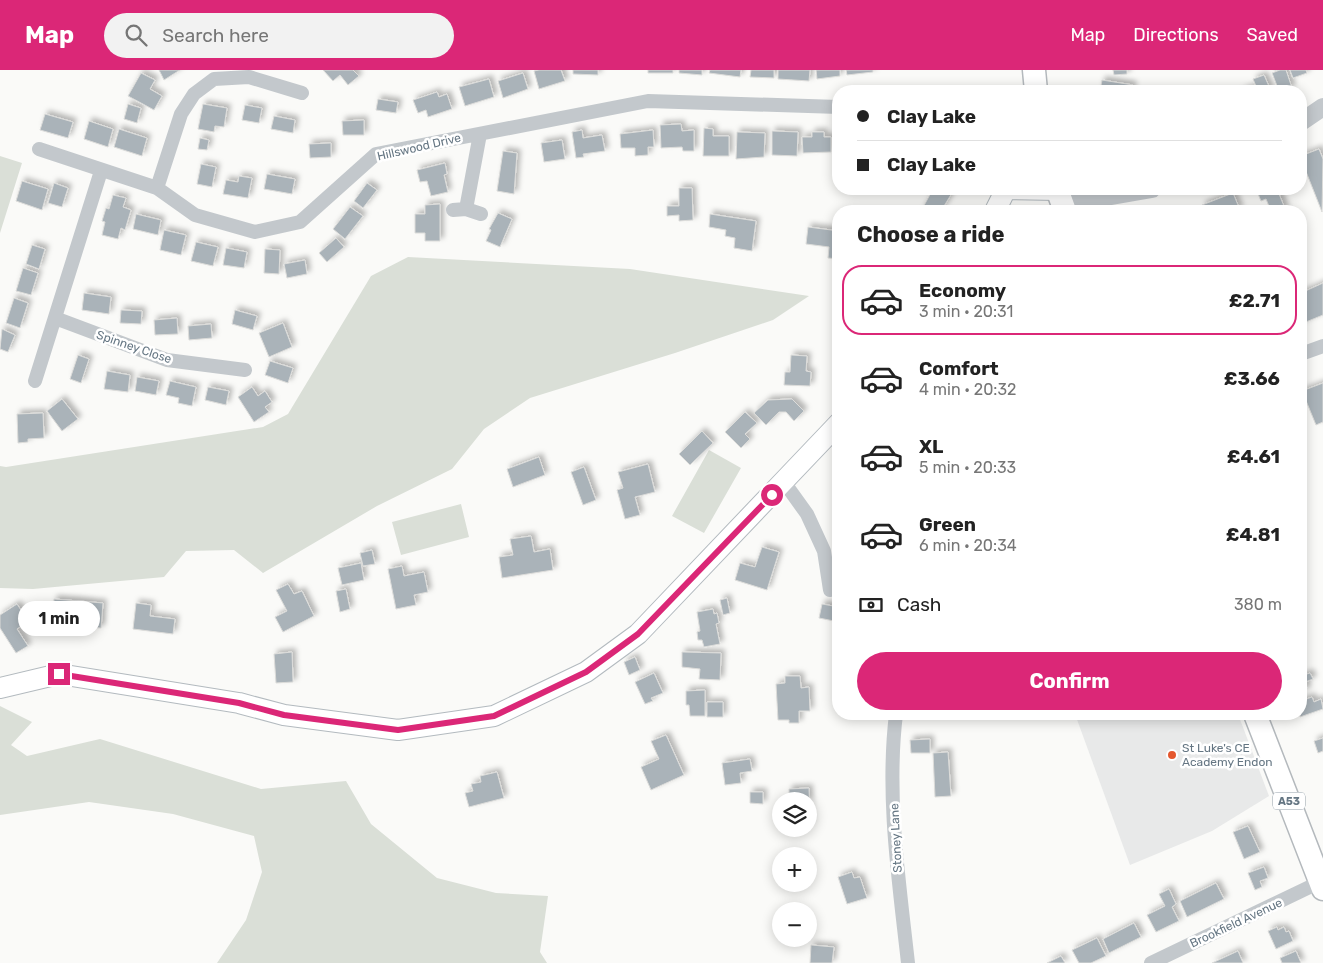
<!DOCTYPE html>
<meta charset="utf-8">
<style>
body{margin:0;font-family:Rubik,sans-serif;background:#f2f2f2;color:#222;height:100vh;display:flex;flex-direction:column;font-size:19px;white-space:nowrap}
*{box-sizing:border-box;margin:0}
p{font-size:16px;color:#767676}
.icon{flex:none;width:28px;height:28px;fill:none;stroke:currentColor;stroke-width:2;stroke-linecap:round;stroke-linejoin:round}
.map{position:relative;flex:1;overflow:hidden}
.panel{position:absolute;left:832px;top:135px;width:475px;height:515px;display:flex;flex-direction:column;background:#fff;border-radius:20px;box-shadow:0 2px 12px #0003}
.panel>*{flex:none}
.top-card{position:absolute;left:832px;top:15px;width:475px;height:110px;border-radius:20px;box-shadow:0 2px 12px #0003;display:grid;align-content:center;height:110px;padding:0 25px;background:#fff}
.buttons{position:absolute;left:772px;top:722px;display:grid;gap:10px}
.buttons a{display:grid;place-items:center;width:45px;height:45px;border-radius:50%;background:#fff;box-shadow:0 2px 12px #0003;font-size:25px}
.end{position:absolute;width:22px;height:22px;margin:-11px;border:6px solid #db2777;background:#fff;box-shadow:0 0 0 2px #fff}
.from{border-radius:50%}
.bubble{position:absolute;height:35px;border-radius:18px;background:#fff;box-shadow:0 2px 12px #0003;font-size:16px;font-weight:700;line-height:35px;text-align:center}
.top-card b{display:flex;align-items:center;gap:18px;height:48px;font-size:19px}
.top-card b+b{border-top:1px solid #e0e0e0}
.top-card i{width:12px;height:12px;background:#222}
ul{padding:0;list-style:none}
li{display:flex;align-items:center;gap:15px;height:70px;margin:0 10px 8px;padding:0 15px;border:2px solid transparent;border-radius:20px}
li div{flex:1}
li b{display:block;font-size:19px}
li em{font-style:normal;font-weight:700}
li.on{border-color:#db2777}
li>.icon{width:45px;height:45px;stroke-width:1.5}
h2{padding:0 25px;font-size:22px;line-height:60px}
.pay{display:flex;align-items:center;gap:12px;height:55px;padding:0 25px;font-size:19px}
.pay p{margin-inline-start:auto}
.primary-button{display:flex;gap:10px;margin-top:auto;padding:10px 25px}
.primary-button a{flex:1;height:58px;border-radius:30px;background:#db2777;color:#fff;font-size:20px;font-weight:700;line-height:58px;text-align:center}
header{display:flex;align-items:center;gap:30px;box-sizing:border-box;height:70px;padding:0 25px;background:#db2777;color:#fff}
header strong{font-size:24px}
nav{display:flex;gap:28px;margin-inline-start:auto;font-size:18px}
.search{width:350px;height:45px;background:#f2f2f2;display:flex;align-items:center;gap:12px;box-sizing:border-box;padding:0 18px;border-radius:28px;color:#767676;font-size:19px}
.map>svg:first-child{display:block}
.built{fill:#e8e9e9}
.green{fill:#dadfd7}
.building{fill:#aab3b9;stroke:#dcdcda;filter:url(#shadow)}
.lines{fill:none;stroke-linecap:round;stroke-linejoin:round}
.secondary-casing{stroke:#b3babf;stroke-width:22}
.trunk-casing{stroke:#b4b9bd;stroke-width:25}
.minor{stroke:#c3c8cc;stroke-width:14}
.tertiary{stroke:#c3c8cc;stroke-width:18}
.secondary{stroke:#fff;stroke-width:20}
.trunk{stroke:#fff;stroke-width:22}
.route{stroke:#db2777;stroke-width:6}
.poi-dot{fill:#e4572e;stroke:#fff;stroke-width:2}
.labels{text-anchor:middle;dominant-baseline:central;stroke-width:5;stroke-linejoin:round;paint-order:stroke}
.shield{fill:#fff;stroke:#939fa8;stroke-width:1}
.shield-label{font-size:11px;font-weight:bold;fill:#657683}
.street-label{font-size:12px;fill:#657683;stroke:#fff}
.poi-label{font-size:12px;fill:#657683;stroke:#fff;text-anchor:start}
</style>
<header>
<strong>Map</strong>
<div class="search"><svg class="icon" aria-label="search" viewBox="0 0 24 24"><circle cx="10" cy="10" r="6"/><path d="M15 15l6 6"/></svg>Search here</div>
<nav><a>Map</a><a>Directions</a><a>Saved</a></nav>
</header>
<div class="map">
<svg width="1323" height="893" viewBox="0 0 1323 893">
<defs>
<filter id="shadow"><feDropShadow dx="3.5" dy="-3.5" stdDeviation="2.5" flood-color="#0004"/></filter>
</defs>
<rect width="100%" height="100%" fill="#fafaf8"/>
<path class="built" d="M1075,644h163l31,82 -57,35 -82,34z"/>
<path class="green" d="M0,86l22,7 -22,70z
M408,187l222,12 179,27 -36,24 -98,33 -145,45 -46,31 -32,40 -75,37 -114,67 -29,-23 -48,1 -22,26 -131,12 -33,-1v-122l6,1 257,-40 25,-13 83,-138z
M709,380l32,18 -37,65 -32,-17z
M461,434l8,33 -68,18 -9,-33z
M0,636l32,16 -21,23 16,11 73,-17 161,50 85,-8 25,43 66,54 59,15 52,3 -8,56 7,11h-330l29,-43 16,-48 -8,-36 -81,-22 -84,-12 -89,13z"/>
<path class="building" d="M159,0h21l-16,10z
M323,0h30l6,6 -11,9 -8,-10 -7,6z
M539,0h22l4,11 -26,8 -5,-18z
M573,0h25v5l-25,-1z
M648,0h25v3h-25z
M679,0h23v5l-23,-2z
M710,0h31l-1,7 -31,-4z
M751,0h23v8l-24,-1z
M778,0h32l-1,11 -31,-2z
M816,0h24v6l-23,3z
M846,0h27v2l-26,3z
M1113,0h14v4l-13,1z
M1280,0h6l6,18 -13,3 -7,-18z
M1290,0h16l1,3 -14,5z
M141,3l14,7 -5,9 12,7 -8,14 -26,-14z
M523,3l5,16 -25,9 -5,-17z
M1264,5l7,16h-13l-5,-12z
M489,9l5,18 -29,9 -6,-19z
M1102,10l31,5 -1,6h-32z
M1253,17l2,4h-15z
M437,22l2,5 8,-3 5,15 -24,8 -2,-7 -8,3 -5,-13z
M378,29l20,3 -2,11 -20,-3z
M128,34l13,4 -4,15 -13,-4z
M203,34l24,4 -3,19 -9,-1 -1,6 -16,-3z
M245,35l17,3 -3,15 -17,-3z
M45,44l28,8 -5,16 -28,-8z
M274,46l21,4 -2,13 -22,-4z
M364,50v15h-21l-1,-14z
M89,51l24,8 -5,18 -24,-8z
M681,54l1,7 12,-1v21h-11l-1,-4 -21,1 -1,-23z
M704,58l9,1v7h16v20h-26z
M119,59l28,9 -5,18 -28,-9z
M582,60l1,8 19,-3 3,16 -22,3 1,3 -8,1 -4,-26z
M653,60l1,17h-6v8l-13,1v-8h-14l-1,-14z
M772,61l26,1 -1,24 -25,-1z
M737,62l28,1 -1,24 -28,2z
M812,62h12v5h7v15l-28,1 -1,-16h10z
M200,68l9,2 -2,10 -9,-1z
M562,70l3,19 -21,3 -3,-19z
M331,73v14l-21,1 -1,-14z
M1319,79l4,10 -1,53 -21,-53v-3z
M503,81l14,2 -3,41 -17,-3z
M445,93l2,11 -3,1 4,17 -17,4 -4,-15 -7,1 -3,-12z
M201,94l15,3 -4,20 -15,-3z
M267,104l28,5 -3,15 -28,-5z
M239,106l13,2 -4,20 -25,-4 3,-14 12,2z
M22,111l26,8 -6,21 -26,-9z
M54,113l14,5 -6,19 -14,-4z
M367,113l10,7 -14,18 -9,-7z
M679,118h13l1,32 -14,1v-6l-12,1v-10h12z
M933,119h10l9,4 -11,18h-20z
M1256,119h25l2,4 -4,1 7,17h-15l-5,-12 -5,2z
M1233,123l7,17 -35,1 -3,-6z
M113,125l13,3 -3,9 8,3 -6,20 -4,-2 -3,11 -16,-4 3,-13 -3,-1 4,-13 3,1z
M440,134v37h-15v-8h-10v-19h10v-9z
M350,137l13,9 -18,23 -12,-10z
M498,143l14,6 -12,28 -14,-6 5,-11 -2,-1z
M136,144l25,6 -3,15 -25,-6z
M710,144l46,7 -4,30 -18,-3 1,-10 -10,-2 1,-6 -17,-3z
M808,157l31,4v28l-11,-1 1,-11 -23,-3z
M164,160l22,5 -5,20 -21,-5z
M336,168l8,9 -17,15 -8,-9z
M196,172l22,5 -5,19 -22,-5z
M32,175l13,4 -6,20 -13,-5z
M226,178l21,4 -3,16 -21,-3z
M265,179l15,1 -1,24 -15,-1z
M305,190l2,14 -20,4 -3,-14z
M23,198l15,5 -7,22 -15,-4z
M1323,213v32l-22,9v-31z
M84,223l27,4 -2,17 -27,-4z
M14,228l14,5 -8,25 -14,-5z
M121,240l21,1 -1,13 -21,-1z
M235,240l22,6 -4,14 -21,-6z
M177,248l1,16 -23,1 -1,-15z
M283,253l9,24 -23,10 -10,-24z
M211,254l1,14 -23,2 -1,-14z
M2,259l13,6 -7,17 -8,-3z
M78,285l11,4 -8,24 -11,-4z
M791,285l16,1 -1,15 5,1 -1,14 -26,-1 1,-13h5z
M270,291l23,7 -5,15 -23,-8z
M107,301l23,4 -2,17 -24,-3z
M137,307l22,4 -3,14 -21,-4z
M170,311l26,6 -4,19 -14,-3 1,-5 -13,-3z
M1323,313v39l-7,3 -14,-34z
M208,317l21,4 -3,14 -21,-5z
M252,317l6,9 7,-5 7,11 -7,5 4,5 -15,10 -16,-25z
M62,329l16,20 -16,12 -15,-20z
M792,329l12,12 -10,10 -8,-9h-7l-13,13 -12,-12 14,-13z
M745,342l12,11 -12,11 5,5 -9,9 -16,-16z
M43,343l1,25 -16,1v3l-10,1 -1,-29z
M702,361l11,12 -23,22 -11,-11z
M539,387l6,18 -32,12 -6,-18z
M648,394l7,28 -20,5 5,18 -15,4 -8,-29 6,-2 -5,-16z
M584,397l12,33 -13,5 -12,-33z
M531,466l3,16 16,-3 3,21 -51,8 -3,-21 14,-2 -3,-16z
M762,477l17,5 -12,38 -32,-10 5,-17 15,4z
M372,480l3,14 -12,2 -3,-13z
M361,493l3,17 -22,5 -4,-17z
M402,496l2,10 20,-4 4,20 -14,3 2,10 -20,4 -8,-40z
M288,514l6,10 8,-3 12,25 -31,16 -8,-15 12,-6 -11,-21z
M346,519l4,20 -10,3 -4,-21z
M727,528l3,15 -7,2 -3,-15z
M54,529l49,4 -2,25 -48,-3z
M136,533l15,2 -1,11 25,3 -2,15 -40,-5z
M17,534l11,17 -11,8 11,17 -12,7 -16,-25v-13z
M822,534l17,3v15l-20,-4z
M713,539l1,5 3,-1 2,10 -3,1 4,20 -16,3 -2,-7h-4l-1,-8 3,-1 -3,-19z
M292,582l1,30 -17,1 -2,-29z
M682,582l39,1 -1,27 -21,-1 1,-10 -18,-2z
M635,587l5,13 -11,5 -5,-13z
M654,603l9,20 -12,5 2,3 -8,3 -10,-22z
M1310,603l3,6 -8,3 2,7 -6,2v-15z
M785,606h15l1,12 8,-1 1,24h-11v12h-10v-3h-11l-2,-36 9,-1z
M705,620v26h-15l-1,-11h-3v-14z
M1312,627l2,5 7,-3 2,10 -23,8 1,-16z
M707,632h16v15h-16z
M666,665l18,40 -33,15 -10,-23 18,-8 -8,-18z
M1323,668v13l-5,2 -4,-12z
M930,669v14h-19l-1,-13z
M948,682l3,44 -16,1 -2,-44z
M750,689l2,12 -12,2 1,10 -16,2 -3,-22z
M497,702l7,26 -35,9 -4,-14 8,-2 -2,-7 10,-2 -1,-6z
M809,718l1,37h-1v-24h-20v-12z
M750,722h13v12l-13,-1z
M1248,756l12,26 -16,7 -11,-27z
M1264,797l4,11 -8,3 2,6 -7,3 -7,-17z
M852,802l2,6 6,-1 7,21 -20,6 -9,-27z
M1216,813l8,16 -37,18 -7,-16z
M1169,819l7,15 -4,3 7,14 -23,11 -9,-17 18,-9 -6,-12z
M1134,853l7,14 -32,16 -6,-14z
M1277,857l1,3 6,-3 2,5 3,-1 4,10 -17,8 -8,-18z
M1097,868l9,18 -15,7h-12l-7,-13z
M811,875l23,2 -2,16h-22z
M1238,881l5,12h-31z
M1296,881l5,12h-19l-2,-5z
M1061,886l4,7h-18z"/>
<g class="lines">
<g class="secondary-casing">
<path id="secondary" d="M1006,119l52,1
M995,141l11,-22
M0,618l59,-14 180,29 45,12 114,15 96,-14 92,-44 52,-38 201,-211"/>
</g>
<g class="trunk-casing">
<path id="trunk" d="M1034,0l2,21
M1057,119l8,22
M1255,644l68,175"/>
</g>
<path class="minor" d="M39,79l118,39 38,27 60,17 45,-10 76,-68 272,-53 191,6
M157,118l24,-74 13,-20 20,-15 35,-2 53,16
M466,139l14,-75
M453,140l13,-1 15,5
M55,248l112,42 78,10
M1301,284l22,-8
M35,311l66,-210
M784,412l23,32 17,37 6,39
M896,644c-10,82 3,167 12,249
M1151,893l169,-81"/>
<path class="tertiary" d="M1301,52l22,-15
M1060,127h46l46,-8"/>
<use href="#secondary" class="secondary"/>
<use href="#trunk" class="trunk"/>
</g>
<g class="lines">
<path class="route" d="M59,604l180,29 45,12 114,15 96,-14 92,-44 52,-38 134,-139"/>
</g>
<circle class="poi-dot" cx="1172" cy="685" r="5"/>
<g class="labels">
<rect class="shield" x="1273" y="722.5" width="32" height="17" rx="4"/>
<g class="shield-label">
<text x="1289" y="731">A53</text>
</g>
<g class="street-label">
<text transform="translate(419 77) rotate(-13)">Hillswood Drive</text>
<text transform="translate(134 277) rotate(19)">Spinney Close</text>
<text transform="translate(896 768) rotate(-93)">Stoney Lane</text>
<text transform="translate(1236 853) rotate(-25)">Brookfield Avenue</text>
</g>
<g class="poi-label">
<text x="1182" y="678">St Luke's CE<tspan x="1182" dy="14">Academy Endon</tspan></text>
</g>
</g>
</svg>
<div class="buttons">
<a><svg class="icon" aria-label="layers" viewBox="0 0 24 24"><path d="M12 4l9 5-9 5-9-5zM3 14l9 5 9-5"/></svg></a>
<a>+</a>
<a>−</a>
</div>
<i class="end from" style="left:772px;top:425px"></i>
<i class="end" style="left:59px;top:604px"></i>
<div class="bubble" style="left:18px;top:531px;width:82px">1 min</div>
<div class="top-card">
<b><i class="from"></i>Clay Lake</b>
<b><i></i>Clay Lake</b>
</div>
<section class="panel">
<h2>Choose a ride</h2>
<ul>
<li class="on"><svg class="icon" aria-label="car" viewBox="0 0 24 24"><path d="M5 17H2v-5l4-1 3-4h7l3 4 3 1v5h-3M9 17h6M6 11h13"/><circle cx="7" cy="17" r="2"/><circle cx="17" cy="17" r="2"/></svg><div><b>Economy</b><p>3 min · 20:31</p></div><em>£2.71</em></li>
<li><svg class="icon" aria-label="car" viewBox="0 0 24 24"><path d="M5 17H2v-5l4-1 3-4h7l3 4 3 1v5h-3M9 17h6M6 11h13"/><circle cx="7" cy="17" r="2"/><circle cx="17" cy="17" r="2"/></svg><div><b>Comfort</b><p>4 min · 20:32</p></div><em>£3.66</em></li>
<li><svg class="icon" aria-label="car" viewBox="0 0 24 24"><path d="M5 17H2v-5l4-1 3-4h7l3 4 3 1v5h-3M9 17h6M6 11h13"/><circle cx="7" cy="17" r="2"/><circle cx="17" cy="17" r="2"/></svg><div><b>XL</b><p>5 min · 20:33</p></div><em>£4.61</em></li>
<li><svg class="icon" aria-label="car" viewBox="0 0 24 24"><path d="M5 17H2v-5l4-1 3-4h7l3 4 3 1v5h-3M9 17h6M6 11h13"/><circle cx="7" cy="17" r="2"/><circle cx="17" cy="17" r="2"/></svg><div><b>Green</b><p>6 min · 20:34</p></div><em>£4.81</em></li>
</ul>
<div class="pay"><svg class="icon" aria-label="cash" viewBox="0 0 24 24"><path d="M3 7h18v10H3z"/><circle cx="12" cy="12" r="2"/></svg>Cash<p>380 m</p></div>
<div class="primary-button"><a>Confirm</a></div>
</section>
</div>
